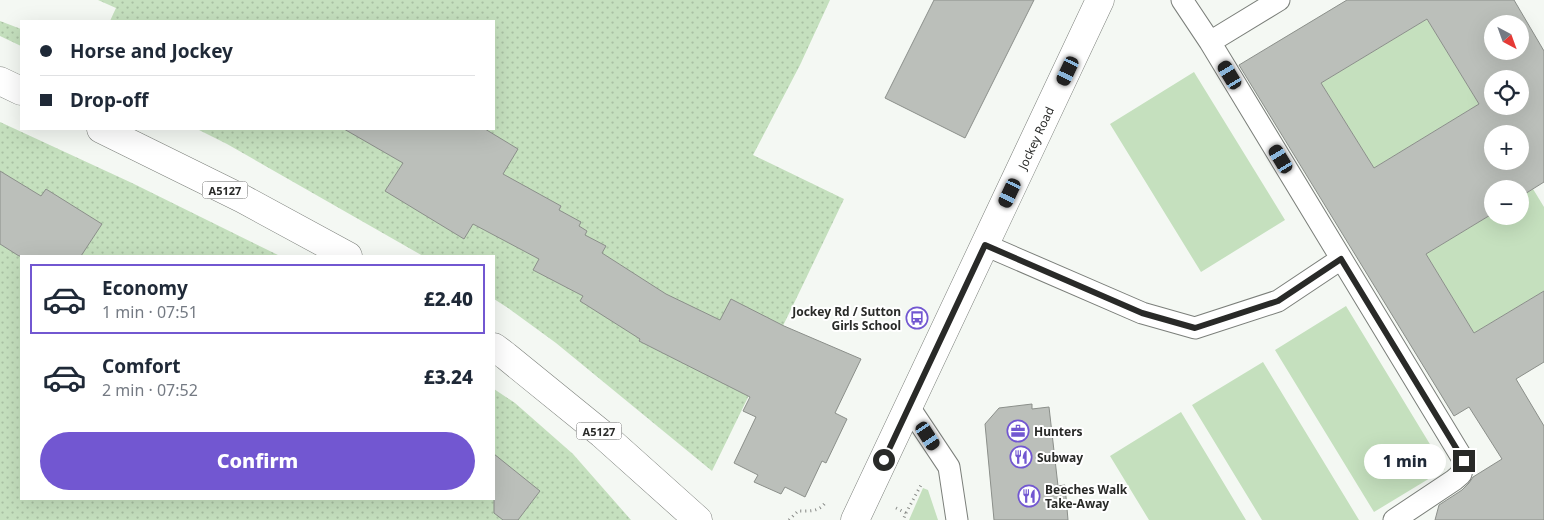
<!DOCTYPE html>
<meta charset="utf-8">
<style>
body{margin:0;font-family:"Noto Sans",sans-serif;background:#f2f2f3;color:#1f2937;height:100vh;display:flex;flex-direction:column;font-size:19px;white-space:nowrap}
*{box-sizing:border-box;margin:0}
p{font-size:16px;color:#747a83}
.icon{flex:none;width:28px;height:28px;fill:none;stroke:currentColor;stroke-width:2;stroke-linecap:round;stroke-linejoin:round}
.map{position:relative;flex:1;overflow:hidden}
.drawer{position:absolute;left:20px;top:255px;width:475px;height:245px;display:flex;flex-direction:column;background:#fff;border-radius:0px;box-shadow:0 5px 20px #0002}
.drawer>*{flex:none}
.banner{position:absolute;left:20px;top:20px;width:475px;height:110px;border-radius:0px;box-shadow:0 5px 20px #0002;display:grid;align-content:center;height:110px;padding:0 20px;background:#fff}
.needle{width:32px;rotate:139deg}
.tools{position:absolute;left:1484px;top:15px;display:grid;gap:10px}
.tools a{display:grid;place-items:center;width:45px;height:45px;border-radius:50%;background:#fff;box-shadow:0 5px 20px #0002;font-size:25px}
.end{position:absolute;width:22px;height:22px;margin:-11px;border:6px solid #292a28;background:#fff;box-shadow:0 0 0 2px #fff}
.from{border-radius:50%}
.bubble{position:absolute;height:35px;border-radius:18px;background:#fff;box-shadow:0 5px 20px #0002;font-size:16px;font-weight:800;line-height:35px;text-align:center}
.car{position:absolute;width:15px;height:30px;margin:-15px -8px;border-radius:6px;box-shadow:0 0 4px 1px #0007;background:linear-gradient(#222 24%,#8ab4d8 0 40%,#222 0 76%,#8ab4d8 0 86%,#222 0)}
.banner b{display:flex;align-items:center;gap:18px;height:48px;font-size:19px}
.banner b+b{border-top:1px solid #e0e1e3}
.banner i{width:12px;height:12px;background:#1f2937}
ul{padding:9px 0 0;list-style:none}
li{display:flex;align-items:center;gap:15px;height:70px;margin:0 10px 8px;padding:0 10px;border:2px solid transparent;border-radius:0px}
li div{flex:1}
li b{display:block;font-size:19px}
li em{font-style:normal;font-weight:800}
li.active{border-color:#7257d1}
li>.icon{width:45px;height:45px;stroke-width:1.5}
.primary-button{display:flex;gap:10px;margin-top:auto;padding:10px 20px}
.primary-button a{flex:1;height:58px;border-radius:30px;background:#7257d1;color:#fff;font-size:20px;font-weight:800;line-height:58px;text-align:center}
.map>svg:first-child{display:block}
.green{fill:#c5e0be}
.garden{fill:url(#garden-dots)}
.building{fill:#bbbfba;stroke:#8b8f8a;fill-rule:evenodd}
.lines{fill:none;stroke-linecap:round;stroke-linejoin:round}
.lane-casing{stroke:#7b7f7a;stroke-width:23}
.primary-casing{stroke:#7b7f7a;stroke-width:29}
.path{stroke:#858784;stroke-width:3;stroke-dasharray:1 4;stroke-linecap:butt}
.lane{stroke:#fff;stroke-width:21}
.primary{stroke:#fff;stroke-width:28}
.route{stroke:#292a28;stroke-width:6}
.labels{text-anchor:middle;dominant-baseline:central;stroke-width:4;stroke-linejoin:round;paint-order:stroke}
.shield{fill:#fff;stroke:#696a68;stroke-width:1}
.shield-label{font-size:11px;font-weight:bold;fill:#292a28}
.street-label{font-size:12px;fill:#292a28;stroke:#fff}
.poi-label{font-size:12px;font-weight:bold;fill:#292a28;stroke:#fff;text-anchor:start}
</style>
<div class="map">
<svg width="1544" height="520" viewBox="0 0 1544 520">
<defs>
<pattern id="garden-dots" width="8" height="8" patternUnits="userSpaceOnUse" patternTransform="scale(1.25)"><rect width="8" height="8" fill="#c5e0be"/><path d="M2 2h.1M6 6h.1" fill="none" stroke="#a9c0a3" stroke-width="1.8" stroke-linecap="round"/></pattern>
</defs>
<rect width="100%" height="100%" fill="#f4f8f3"/>
<path class="green" d="M1427,19l52,85 -105,64 -53,-85z
M1194,72l91,148 -84,52 -91,-148z
M1533,189l11,18v84l-70,42 -48,-79 66,-40v2h28v-19z
M1346,306l99,163 -71,43 -99,-162z
M1263,362l96,158h-97l-70,-115z
M1181,412l65,108h-97l-39,-64z
M923,488l5,2 10,30h-29z"/>
<path class="garden" d="M98,0h732l-30,65 -47,90 91,44 -46,96 -86,176 -156,-128 -48,-35 -14,-9v-43h-71l-196,-112 -30,-15h297v-108h-384l6,-13z
M0,21l21,8v17l-21,-10z
M0,122l132,61 148,73h-259v243h473v-110l21,14 58,51 58,66h-631z"/>
<path class="building" d="M934,0h100l-69,138 -80,-40z
M1347,0h167l30,51v131l-24,15v-8h-28v25l-66,40 48,79 70,-42v71l-28,17 28,47v94h-109l4,-15 23,-15 7,-7 4,-6 29,-18 -33,-52 -15,9 -215,-351zM1427,19l52,85 -105,64 -53,-85zM1492,24h28v27h-28zM1492,79h28v27h-28zM1492,134h28v27h-28z
M344,129h141l33,20 -15,25 58,32 -2,4 22,12 -2,4 8,5 -2,4 21,11 -4,7 64,41 54,26 11,-21 53,27 77,33 -26,54 12,6 -21,44 -4,-2 -17,36 -20,-10 -4,7 -27,-12 4,-7 -24,-12 22,-46 -13,-6 7,-14 -111,-56 1,-2 -60,-38 3,-5 -50,-26 6,-11 -66,-35 -9,15 -79,-48 18,-28z
M0,171l41,25 5,-7 56,35 -21,32h-62l-19,-12z
M1032,404v5l17,-2 9,79 7,-1 3,35h-74l-9,-96 14,-16z
M494,454l46,37 -22,29h-15l-9,-7z"/>
<g class="lines">
<g class="lane-casing">
<path id="lane" d="M1182,0l28,42 254,419 -3,13 -7,6 -60,40
M1210,42l69,-42
M985,245l157,68 53,15 83,-27 63,-42
M909,407l40,60 8,53"/>
</g>
<g class="primary-casing">
<path id="primary" d="M0,81l21,10
M101,129l142,70 105,57
M494,347l12,9 96,78 96,86
M855,520l245,-520"/>
</g>
<path class="path" d="M896,508l10,5 -3,7
M906,513l15,-28
M789,520l9,-9c10,0 21,1 27,-8"/>
<use href="#lane" class="lane"/>
<use href="#primary" class="primary"/>
</g>
<g class="lines">
<path class="route" d="M884,460l101,-215 157,68 53,15 83,-27 63,-42 123,202"/>
</g>
<defs>
<g id="bus-ring" transform="scale(1.125)"><circle r="9.5" fill="#fff" stroke="#7257d1" stroke-width="1.5"/><path d="M-5-6H5V4H4V6H2V4H-2V6H-4V4H-5ZM-3.5-4V0h7V-4ZM-3.5 1.2v1.5H-2V1.2ZM2 1.2v1.5H3.5V1.2Z" fill="#7257d1"/></g>
<g id="office-ring" transform="scale(1.125)"><circle r="9.5" fill="#fff" stroke="#7257d1" stroke-width="1.5"/><path d="M-6-3h4V-5.5h4V-3h4V5H-6ZM-1-4.5V-3h2v-1.5ZM-6 0V1H6V0Z" fill="#7257d1"/></g>
<g id="restaurant-ring" transform="scale(1.125)"><circle r="9.5" fill="#fff" stroke="#7257d1" stroke-width="1.5"/><path d="M-5-6h1v4h1v-4h1v4h1v-4h1v5L-1.5 .5V6h-2V.5L-5-1ZM5-6V6H3V1.5H1.5Q1.5-4 5-6Z" fill="#7257d1"/></g>
</defs>
<g fill-rule="evenodd">
<use href="#bus-ring" x="917" y="318"/>
<use href="#office-ring" x="1018" y="431"/>
<use href="#restaurant-ring" x="1021" y="457"/>
<use href="#restaurant-ring" x="1029" y="496"/>
</g>
<g class="labels">
<g class="shield">
<rect x="202.5" y="181.5" width="45" height="17" rx="4"/>
<rect x="576.5" y="422.5" width="45" height="17" rx="4"/>
</g>
<g class="shield-label">
<text x="225" y="190">A5127</text>
<text x="599" y="431">A5127</text>
</g>
<g class="street-label">
<text transform="translate(1036 138) rotate(-65)">Jockey Road</text>
</g>
<g class="poi-label">
<text x="901" y="311" text-anchor="end">Jockey Rd / Sutton<tspan x="901" dy="14">Girls School</tspan></text>
<text x="1034" y="431">Hunters</text>
<text x="1037" y="457">Subway</text>
<text x="1045" y="489">Beeches Walk<tspan x="1045" dy="14">Take-Away</tspan></text>
</g>
</g>
</svg>
<div class="tools">
<a><svg class="needle" viewBox="-14 -14 28 28"><path d="M0-13l5 13h-10z" fill="#e53935"/><path d="M0 13l5-13h-10z" fill="#747a83"/></svg></a>
<a><svg class="icon" aria-label="locate" viewBox="0 0 24 24"><circle cx="12" cy="12" r="6"/><path d="M12 2v4M12 18v4M2 12h4M18 12h4"/></svg></a>
<a>+</a>
<a>−</a>
</div>
<i class="end from" style="left:884px;top:460px"></i>
<i class="end" style="left:1464px;top:461px"></i>
<div class="bubble" style="left:1364px;top:444px;width:82px">1 min</div>
<i class="car" style="left:1068px;top:71px;rotate:205deg"></i>
<i class="car" style="left:1230px;top:75px;rotate:329deg"></i>
<i class="car" style="left:1281px;top:159px;rotate:329deg"></i>
<i class="car" style="left:1010px;top:193px;rotate:205deg"></i>
<i class="car" style="left:928px;top:436px;rotate:147deg"></i>
<div class="banner">
<b><i class="from"></i>Horse and Jockey</b>
<b><i></i>Drop-off</b>
</div>
<section class="drawer">
<ul>
<li class="active"><svg class="icon" aria-label="car" viewBox="0 0 24 24"><path d="M5 17H2v-5l4-1 3-4h7l3 4 3 1v5h-3M9 17h6M6 11h13"/><circle cx="7" cy="17" r="2"/><circle cx="17" cy="17" r="2"/></svg><div><b>Economy</b><p>1 min · 07:51</p></div><em>£2.40</em></li>
<li><svg class="icon" aria-label="car" viewBox="0 0 24 24"><path d="M5 17H2v-5l4-1 3-4h7l3 4 3 1v5h-3M9 17h6M6 11h13"/><circle cx="7" cy="17" r="2"/><circle cx="17" cy="17" r="2"/></svg><div><b>Comfort</b><p>2 min · 07:52</p></div><em>£3.24</em></li>
</ul>
<div class="primary-button"><a>Confirm</a></div>
</section>
</div>
